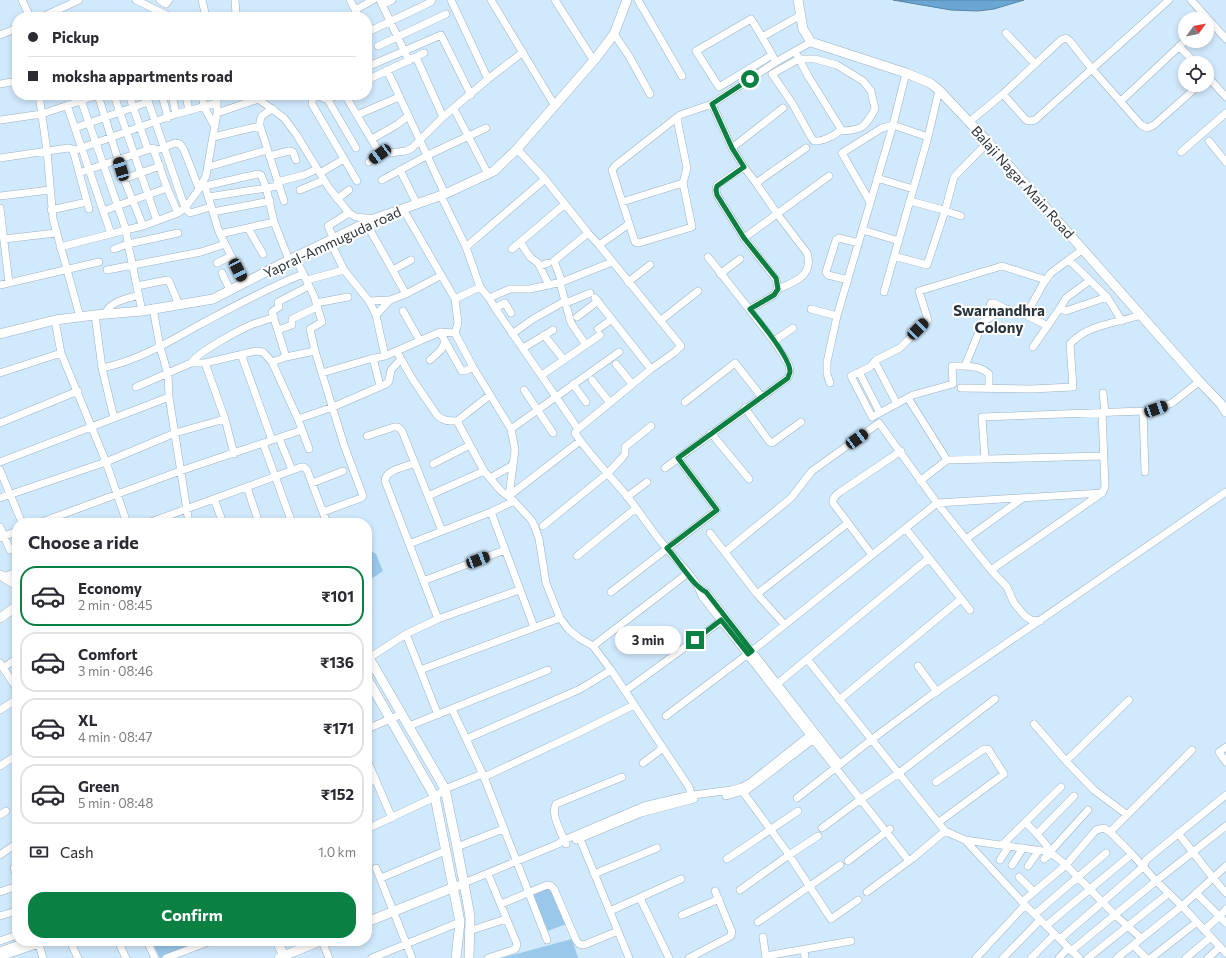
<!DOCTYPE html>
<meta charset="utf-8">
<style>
body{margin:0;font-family:Commissioner,sans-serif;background:#f7f7f7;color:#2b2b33;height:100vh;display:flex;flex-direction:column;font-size:15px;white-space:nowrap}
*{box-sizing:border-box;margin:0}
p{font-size:13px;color:#7c7c81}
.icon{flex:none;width:22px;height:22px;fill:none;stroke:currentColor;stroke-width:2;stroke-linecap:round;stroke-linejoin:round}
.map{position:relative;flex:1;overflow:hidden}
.drawer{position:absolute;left:12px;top:518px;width:360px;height:428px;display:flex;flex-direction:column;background:#fff;border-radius:16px;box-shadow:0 2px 6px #0003}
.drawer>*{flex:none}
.hud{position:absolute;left:12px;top:12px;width:360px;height:88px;border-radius:16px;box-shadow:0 2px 6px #0003;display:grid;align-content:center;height:88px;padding:0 16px;background:#fff}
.needle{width:26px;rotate:57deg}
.controls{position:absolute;left:1178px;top:12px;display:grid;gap:8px}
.controls a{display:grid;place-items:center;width:36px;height:36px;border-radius:50%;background:#fff;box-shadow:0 2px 6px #0003;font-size:20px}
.end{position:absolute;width:18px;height:18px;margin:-9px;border:5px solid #0b8043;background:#fff;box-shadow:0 0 0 2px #fff}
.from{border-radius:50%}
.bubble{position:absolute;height:28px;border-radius:14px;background:#fff;box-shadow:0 2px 6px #0003;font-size:13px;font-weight:700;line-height:28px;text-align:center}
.car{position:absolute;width:12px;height:24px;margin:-12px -6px;border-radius:5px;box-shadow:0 0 3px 1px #0007;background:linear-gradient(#222 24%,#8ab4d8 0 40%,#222 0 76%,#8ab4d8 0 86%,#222 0)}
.hud b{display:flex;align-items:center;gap:14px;height:38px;font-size:15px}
.hud b+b{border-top:1px solid #e1e1e2}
.hud i{width:10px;height:10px;background:#2b2b33}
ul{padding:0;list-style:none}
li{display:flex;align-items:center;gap:12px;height:60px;margin:0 8px 6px;padding:0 8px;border:2px solid #e1e1e2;border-radius:16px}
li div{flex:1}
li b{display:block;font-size:15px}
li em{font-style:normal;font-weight:700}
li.on{border-color:#0b8043}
li>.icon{width:36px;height:36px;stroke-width:1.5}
h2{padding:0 16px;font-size:18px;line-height:48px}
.pay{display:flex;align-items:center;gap:10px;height:44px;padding:0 16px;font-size:15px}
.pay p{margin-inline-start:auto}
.button{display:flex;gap:8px;margin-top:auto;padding:8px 16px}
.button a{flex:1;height:46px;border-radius:16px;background:#0b8043;color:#fff;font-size:16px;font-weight:700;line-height:46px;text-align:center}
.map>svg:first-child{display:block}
.green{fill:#9ac8eb}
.water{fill:#69a6d4;stroke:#5784a6}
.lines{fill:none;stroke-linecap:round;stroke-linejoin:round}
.street-casing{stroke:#9ab1c3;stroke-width:8}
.secondary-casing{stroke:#9ab1c3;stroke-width:10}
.street{stroke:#fff;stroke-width:7}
.secondary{stroke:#fff;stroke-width:9}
.route{stroke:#0b8043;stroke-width:5}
.labels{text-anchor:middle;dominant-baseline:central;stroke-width:4;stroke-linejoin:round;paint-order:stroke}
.street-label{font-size:14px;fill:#2c353c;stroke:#fff}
.neighbourhood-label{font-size:15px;font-weight:bold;fill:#2c353c;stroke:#fff}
</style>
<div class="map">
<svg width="1226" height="958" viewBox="0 0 1226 958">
<rect width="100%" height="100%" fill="#d1e9fc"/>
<path class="green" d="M367,548l9,6 7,17 -16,11z
M550,885l16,39 -18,7 -16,-38z
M572,939l6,19h-76z
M152,941h48l-40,17z"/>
<path class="water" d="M893,0h131l-30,9 -16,2 -27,-1z"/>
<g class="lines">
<g class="street-casing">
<path id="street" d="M22,0l8,17
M136,0l35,17
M160,0l6,4 3,-4
M202,0l4,17
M350,0l9,17
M380,0l29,61
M451,0l37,79
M491,0l64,106
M555,0l39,61
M638,0l44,76
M1191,0l35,39
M382,5l10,-5
M355,10l18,-10
M42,17l37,-17
M234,17l2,-3 -1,-14
M367,31h3l61,-29 1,-2
M1006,33l29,31
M614,34l15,22 21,38
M0,35l17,-7
M762,37l39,-22
M378,46l68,-32
M1179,46l16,17
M772,55l-53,32 -23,-36 55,-32c9,14 17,28 25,43
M797,55l2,4h16l22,6 26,16 8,10 4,18c-11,19 -12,21 -35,22
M416,57l27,60
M799,59l9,17 33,53c-4,6 -20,13 -27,12l-3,-4 -19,-34 -20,-29z
M367,67l74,-32 30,60
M387,70l58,124
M1207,76l19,21
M367,80l57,-27
M0,84l17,-3
M1003,94l23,26 4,1 5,-1 134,-120
M39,95l8,56 6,68 27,98
M98,95l26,84 19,47
M114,95l43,126
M129,95l19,55
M146,95l39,113 5,5 21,-6
M162,95l6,23
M172,95l4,19
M186,95l3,16
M202,95l2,12 11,20
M313,95l-1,9 45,77
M316,95l12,5 28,48
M345,95l35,59
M257,98l27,20 12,16 33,54 20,25 7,4 18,2
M328,100l9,-5
M1121,101l64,-60
M712,104l20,44 12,19 -27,18 -1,5 1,5 27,43 32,41 2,10 -4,6 -24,14
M67,105l44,129
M273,109c-9,5 -14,6 -13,17l24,75
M454,109l34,65
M217,113l53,-18
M357,115l42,-18
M678,117v7l9,44 -4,15 9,44 -53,16 -4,-1 -23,-72 3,-4 65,-51 32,-11 64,-42 35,-20
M0,120l42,-6 56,-19
M969,122l34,-28 58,-54 5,-2 4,3 22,28 49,56 6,3 7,-3 45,-40
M75,128l73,-26
M213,137l47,-11
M372,139l26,-15 10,-8
M1209,141l17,21
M732,148l51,-40
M517,149l28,30 43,54 11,12 82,101 -6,6 -24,17 -73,60 -3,4c15,23 34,41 51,62 14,17 26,37 41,54 12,14 29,29 35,47l111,143 96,122
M73,150l16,59
M154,151l21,-8 5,1 4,6 15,39
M1181,152l45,-39
M269,156l20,-5 4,1 3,8
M0,158l68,-10 8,2 100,-36 41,-11
M369,162l11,-8 26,-3 6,-3 31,-31 45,-38 35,-27
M208,167l59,-17
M744,167l12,16
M400,170l17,34
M79,173l74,-25 14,40 11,25
M320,173l24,-14
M877,178l36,11
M124,179l36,-13
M382,180l46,-25 58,-27
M277,182l27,-7 13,-6
M204,183l15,49 26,51
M205,186l53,-12 3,1 5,12 8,35 15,38
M300,190l24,-10
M0,196l50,-6
M441,196l25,51 14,40 9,11 6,10 83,121
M208,197l71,-11
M337,199l12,-9
M910,201l30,8 21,7
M622,202l61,-19
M870,202l-28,-49 40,-25 11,-3 35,12
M0,208l9,75
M403,209l52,90 3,24 -3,10 18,34 38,62 4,21 -2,15
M51,210l36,-8
M103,211l64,-23
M213,212l57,-11
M366,223l40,71
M248,228l15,26
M863,230l36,11
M220,234l54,-12
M744,238l85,-62
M4,239l52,-6
M334,239l-6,-13 21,-13
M330,241l14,29 25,31 7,14 9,41
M520,242l10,15 8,6 11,22
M599,245l30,-21
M60,247l66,-17 -45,-130
M466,247l79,-68
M114,249l14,-5 50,-11
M512,249l53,-45
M894,256l33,9 18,-54 9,-34 34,-35
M295,257l19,39 8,26 -12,7 5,22 29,94 19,51 -2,2 -38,14
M1069,260l38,37 15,24
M217,263l14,-7
M540,266l8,-3
M107,270l94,-18 24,-8
M393,270l18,-10
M222,273l8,17
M720,274l20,-15
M307,280l37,-10
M848,280l-20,-5 -2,-3 10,-32 3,-2 20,5
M562,282l-8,-21 34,-28
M628,282l22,-17
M560,283l11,40 15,22
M0,285l99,-23
M137,286l30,-6 2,1 10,24
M778,289c17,-7 36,-14 29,-36l-29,-38 -22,-32 50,-35
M884,292l44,-155 11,-47
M489,298l21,-9h20l32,-7 50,-20
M595,298l56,71
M455,299l25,-12
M369,301l21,-1 16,-6 34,-18
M316,303l32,-6
M566,303l24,-10
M153,308l7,39 8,27 1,23 20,126
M495,308l10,-5 6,10
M1060,308l6,3 41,-14
M811,309l26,7
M142,311l-14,-67 -2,-14 17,-4 35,-13 7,-5 14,-19 7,-13 11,-63v-18
M403,311l17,30
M105,314c5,-13 22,-15 34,-19
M95,315l7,53 12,50
M376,315l14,-15
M1026,315l22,11
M577,317l21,-16
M55,320l6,33 45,109 21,61
M660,321l38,-30
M983,322l8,-19h3l10,5
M598,329l14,-10
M278,330l14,-5v-6l25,-12
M440,332l20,36 2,3h3l8,-4
M512,334l21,-15 32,-18
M544,335l20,25
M774,341l19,-13
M1033,347l27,-39 6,-10 23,-17
M523,348l30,-18
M397,352l16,28 24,35c6,6 11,6 20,6l27,50 17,20 13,10 18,20 4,9 3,9 7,44 14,35 9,12 10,8 14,8 18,24 78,117 4,12
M241,354l31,86
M286,357l-14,-45 7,-5 -1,-5 31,-16
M373,358l7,28
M430,360l11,-10 4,-8
M272,362l14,-5 29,-6
M875,362l22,42
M191,363h14l51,-12 7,1 9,10 26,57 11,30
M205,363l20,56 9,35
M616,364l16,20
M965,366h-13l1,18 -40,11 -41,22 -21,-41 19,-9 6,-7 24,-12 28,-28 -9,-29 83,-25 44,14
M102,368c35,-7 67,-26 97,-43 34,-18 68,-37 104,-51
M859,372l21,41
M0,373l61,-20
M322,373l48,-14 15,-3 55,-24 15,1
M542,375l58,-40
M592,380l18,23
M830,383l-3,-9v-12l10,-46 56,-191 13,-52
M573,384l13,18
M136,387l55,-24c7,-11 48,-33 62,-39 6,-2 14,-4 21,-7
M961,388l70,1 42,-2 -3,-43c18,-20 47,-21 71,-29
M989,388v-14c-7,-7 -15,-7 -24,-8l18,-44 21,-14 22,7 17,-31 8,-11 32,-24
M524,390l29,43
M1103,393l2,19
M908,398l39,62
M685,402l50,-39 26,33
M745,408l24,33 3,2 29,-21
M1143,411l2,61
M298,419l35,-12 53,-23 3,-3 2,-11 10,-11
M457,421l33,-26
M0,423l78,-32
M511,429l108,-77
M711,433l38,46
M367,436l27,-9h4l4,4 40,100
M279,438l13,32
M263,443l29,80
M985,459l-3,-42 161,-6 13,-2 16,-6 28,-22
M0,462l169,-65
M415,463c-9,4 -29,6 -30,18l53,138
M433,464l37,-19
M665,468l123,-90 2,-6 -1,-7 -15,-24 -66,-84
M0,470l22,53
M490,478l23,-13 -4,31
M920,481l27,-21 156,-4
M312,483l31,-12
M247,487l12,36
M428,496l56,-25
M509,496l71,-55
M627,497l20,-15
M0,498l106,-36 69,-29 50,-14
M214,499l9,24
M491,512l43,115
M39,523l141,-52 122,-41
M148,523l153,-56h3l3,3 20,53
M543,526l65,-53 14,-15 3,-4v-7l26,-21
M0,527l10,23
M906,529l64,81
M710,533l47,61 27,30
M0,538l17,-7
M966,539l57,-41
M409,544l82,-32 23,-11
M725,552l66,-54 21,-27 67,-48 58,80 54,67 16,17 7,16 11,13 6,4 9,1
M872,555l-39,-52c-1,-5 3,-8 7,-11l61,-41
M577,556l59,-48
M991,570l111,-77 3,-6 -3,-75
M3,577l14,-5
M423,581l82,-31
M699,589l7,3 132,170
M611,592l106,-82 -39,-52
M757,594l91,-71
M406,634l32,81
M593,646l95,-73
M369,658l37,-24 32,-15 81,-29
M807,659l138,172 20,9 85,12 16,13 49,50 26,23
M0,663l17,26
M918,666l19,26
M3,668l14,-10
M420,670l140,-52
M367,672l8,-4
M777,684l152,-126
M625,691l96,-70
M839,700l122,-101
M452,709l32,68 63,163
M0,710l17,-11
M666,716l86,-65 185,-148 165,-10
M1034,724l32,37 28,29 32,24
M409,726l139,-56
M367,729l35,-15
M466,739l112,-49 14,-8 19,-12
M367,760l25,58
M1066,761l63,-61
M1226,762l-7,-10 7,-5
M643,763l20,-15
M0,766l17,-11
M484,777l92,-43 58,-29
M936,782l48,-33h4l16,25 -65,48
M367,783l8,-3
M743,789v3l44,60 44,67 27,-19
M726,796l21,-6 68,-52
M797,798l74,-58 59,-44 296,-204
M0,815l6,-4
M1025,822l12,12 37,-38
M822,828l39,-29 38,-26 96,-74
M367,829l68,-32 10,-8 37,-15
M1110,832l82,-82
M1178,833l35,45 13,15
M578,834l51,124
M1037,834l10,12 3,6 38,-42
M576,840l65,-27 53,-14
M965,840l60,65 54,53
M566,844c-4,-10 -16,-30 -10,-40l66,-27
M1002,845l59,-58
M457,847l46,-18
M0,855l17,-12
M727,859l71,-48
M1044,859l7,-6
M1000,860l9,-14
M848,861l42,-32
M1012,865l11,-17
M1028,866l11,-16
M14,868l3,9
M376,868l36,90
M488,874l29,70 -1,4 -3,2 -25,8
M594,874l63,-26
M1019,877l15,15
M381,878l64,-27
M464,883l94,-39 6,-4 80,-34 42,-10 45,-6 11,-3 9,-5 63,-50
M740,890l49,-35 29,-19
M0,892l17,-6
M867,892l46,-34 32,-27
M1196,893l30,30
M640,898l29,60
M1022,902l44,-37 30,-35 8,-2 6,4 22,22 24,27 26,25 44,47
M501,904l46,-19 4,1 3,3 22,51 3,4 5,1 34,-14
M610,911l71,-32
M1035,914l71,-61
M682,915l37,-16
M0,916l17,-5
M758,922l82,-57
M1047,925l85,-71
M1204,930l16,-14 6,-7
M469,931l37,-12
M763,937l3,21
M1060,939l84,-73 2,-6 80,-65
M0,941l17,-6
M38,941l5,17
M70,941l8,17
M118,941l8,17
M147,941l8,17
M322,941l7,17
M1133,945l13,13
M804,950l1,8
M0,951l28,-10
M1071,951l85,-70 70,-55
M766,956l85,-15
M0,957l39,-13
M166,958l45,-17
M372,958l88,-36
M689,958l42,-22 1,-4 -17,-41
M976,958l49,-53
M1003,958l37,-38
M1031,958l24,-24
M1059,958l9,-10
M1088,958l81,-65
M1117,958l65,-52 44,-40
M1151,958l46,-36
M1186,958l25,-21
M1208,958l12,-11"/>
</g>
<g class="secondary-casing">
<path id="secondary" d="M798,0l5,29 8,13 95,31 24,10 9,7 49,52 210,238 23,24 5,8
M0,334l55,-14 40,-5 47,-4 71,-12 76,-39 85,-41 71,-25 43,-20 6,-3 23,-22 79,-91 18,-24 13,-34
M0,575l17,10
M0,618l17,-12
M367,659l2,-1 6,10 70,121 12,58 11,58 2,12 -1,41
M367,678l68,119 25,125 -4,36
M367,922l90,-36
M277,941l7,15
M279,958l41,-17"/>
</g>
<use href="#street" class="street"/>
<use href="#secondary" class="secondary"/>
</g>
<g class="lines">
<path class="route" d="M695,640l26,-20 27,34 4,-3 -46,-59c-13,-6 -28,-32 -39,-44l50,-38 -39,-52 110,-80c0,-2 2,-5 2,-6 1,-13 -31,-52 -40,-63l24,-14 4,-6 -2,-11 -32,-40 -27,-43 -1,-5 1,-4 27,-19 -12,-19 -20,-44 38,-25"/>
</g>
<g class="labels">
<g class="street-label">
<text transform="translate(1023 182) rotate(48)">Balaji Nagar Main Road</text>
<text transform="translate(332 242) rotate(-25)">Yapral-Ammuguda road</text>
</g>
<g class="neighbourhood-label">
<text x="999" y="310">Swarnandhra<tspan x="999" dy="17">Colony</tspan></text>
</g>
</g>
</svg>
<div class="controls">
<a><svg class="needle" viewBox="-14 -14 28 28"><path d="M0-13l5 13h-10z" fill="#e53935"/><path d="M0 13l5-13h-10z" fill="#7c7c81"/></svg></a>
<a><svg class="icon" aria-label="locate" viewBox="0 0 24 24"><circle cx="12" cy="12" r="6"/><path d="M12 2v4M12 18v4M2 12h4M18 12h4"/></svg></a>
</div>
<i class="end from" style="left:750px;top:79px"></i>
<i class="end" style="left:695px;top:640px"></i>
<div class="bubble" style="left:615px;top:626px;width:66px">3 min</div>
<i class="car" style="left:380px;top:154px;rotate:234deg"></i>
<i class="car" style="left:121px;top:169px;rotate:343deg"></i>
<i class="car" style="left:238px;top:270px;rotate:153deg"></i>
<i class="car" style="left:918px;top:329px;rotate:45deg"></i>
<i class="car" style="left:1156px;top:409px;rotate:70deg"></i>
<i class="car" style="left:857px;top:439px;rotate:54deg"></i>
<i class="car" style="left:478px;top:560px;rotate:69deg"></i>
<div class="hud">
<b><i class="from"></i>Pickup</b>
<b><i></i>moksha appartments road</b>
</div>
<section class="drawer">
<h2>Choose a ride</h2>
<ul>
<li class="on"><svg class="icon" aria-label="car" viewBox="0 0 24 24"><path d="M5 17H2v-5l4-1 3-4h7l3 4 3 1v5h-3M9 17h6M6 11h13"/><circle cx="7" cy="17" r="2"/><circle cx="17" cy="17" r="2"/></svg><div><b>Economy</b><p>2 min · 08:45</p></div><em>₹101</em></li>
<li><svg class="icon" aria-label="car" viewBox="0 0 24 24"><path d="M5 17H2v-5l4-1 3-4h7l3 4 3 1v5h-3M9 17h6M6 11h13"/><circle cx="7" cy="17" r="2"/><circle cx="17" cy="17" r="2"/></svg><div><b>Comfort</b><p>3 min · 08:46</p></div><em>₹136</em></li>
<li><svg class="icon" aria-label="car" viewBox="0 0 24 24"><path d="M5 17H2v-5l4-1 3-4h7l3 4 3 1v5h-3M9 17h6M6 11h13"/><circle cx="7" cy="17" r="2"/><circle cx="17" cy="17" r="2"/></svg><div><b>XL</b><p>4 min · 08:47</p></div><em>₹171</em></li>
<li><svg class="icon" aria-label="car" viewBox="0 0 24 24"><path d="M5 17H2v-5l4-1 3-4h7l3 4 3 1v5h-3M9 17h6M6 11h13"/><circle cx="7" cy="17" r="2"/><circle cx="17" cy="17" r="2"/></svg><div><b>Green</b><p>5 min · 08:48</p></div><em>₹152</em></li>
</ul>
<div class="pay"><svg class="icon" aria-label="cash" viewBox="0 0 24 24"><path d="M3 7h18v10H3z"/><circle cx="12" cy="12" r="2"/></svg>Cash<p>1.0 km</p></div>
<div class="button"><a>Confirm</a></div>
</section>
</div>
